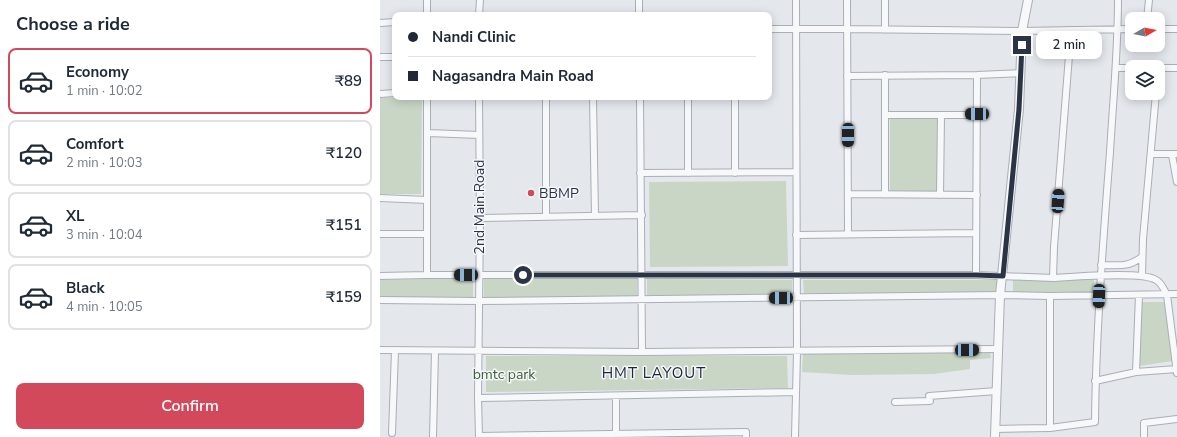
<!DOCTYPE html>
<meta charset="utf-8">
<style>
body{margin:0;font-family:"Nunito Sans",sans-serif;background:#f2f2f3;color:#1f2937;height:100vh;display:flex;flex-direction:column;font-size:15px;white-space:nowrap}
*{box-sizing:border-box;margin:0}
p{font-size:13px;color:#747a83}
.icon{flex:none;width:22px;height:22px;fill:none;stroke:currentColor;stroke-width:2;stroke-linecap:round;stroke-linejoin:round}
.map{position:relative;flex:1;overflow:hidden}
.details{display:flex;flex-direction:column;background:#fff;width:380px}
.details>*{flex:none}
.top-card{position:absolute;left:12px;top:12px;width:380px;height:88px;border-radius:8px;box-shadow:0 2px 10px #0003;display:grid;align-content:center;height:88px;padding:0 16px;background:#fff}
.needle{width:26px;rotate:81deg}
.buttons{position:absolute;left:745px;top:12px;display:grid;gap:8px}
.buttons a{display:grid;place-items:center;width:40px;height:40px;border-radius:8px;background:#fff;box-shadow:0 2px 10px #0003;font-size:20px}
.end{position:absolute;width:18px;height:18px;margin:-9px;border:5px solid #2b3445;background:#fff;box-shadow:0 0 0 2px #fff}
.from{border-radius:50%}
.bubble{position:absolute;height:28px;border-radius:8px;background:#fff;box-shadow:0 2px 10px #0003;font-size:13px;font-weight:600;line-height:28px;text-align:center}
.car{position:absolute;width:12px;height:24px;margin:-12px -6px;border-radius:5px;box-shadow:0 0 3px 1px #0007;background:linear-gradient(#222 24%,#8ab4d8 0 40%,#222 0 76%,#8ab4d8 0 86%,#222 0)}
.top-card b{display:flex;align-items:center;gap:14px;height:38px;font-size:15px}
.top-card b+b{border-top:1px solid #e0e1e3}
.top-card i{width:10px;height:10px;background:#1f2937}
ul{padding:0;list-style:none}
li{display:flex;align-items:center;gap:12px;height:66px;margin:0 8px 6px;padding:0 8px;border:2px solid #e0e1e3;border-radius:8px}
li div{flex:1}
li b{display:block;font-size:15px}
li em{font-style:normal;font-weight:600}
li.active{border-color:#d1495b}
li>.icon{width:36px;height:36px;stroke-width:1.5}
h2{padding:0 16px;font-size:18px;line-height:48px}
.primary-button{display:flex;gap:8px;margin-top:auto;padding:8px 16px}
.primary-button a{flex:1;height:46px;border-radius:8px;background:#d1495b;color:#fff;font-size:16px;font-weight:600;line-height:46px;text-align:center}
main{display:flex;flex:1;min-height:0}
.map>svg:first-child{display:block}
.green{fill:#c9d6c5}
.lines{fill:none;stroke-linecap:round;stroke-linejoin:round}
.minor-casing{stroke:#a9aeb7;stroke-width:8}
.tertiary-casing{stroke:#a9aeb7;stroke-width:10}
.minor{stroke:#f7f8fa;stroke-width:6}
.tertiary{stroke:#f7f8fa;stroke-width:8}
.route{stroke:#2b3445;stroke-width:5}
.poi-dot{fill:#d1495b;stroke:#f4f6f9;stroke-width:1.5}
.labels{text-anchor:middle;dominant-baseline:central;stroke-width:3;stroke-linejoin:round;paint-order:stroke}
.poi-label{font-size:14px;fill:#2b3445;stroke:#f4f6f9;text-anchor:start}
.street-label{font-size:14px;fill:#2b3445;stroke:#f4f6f9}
.park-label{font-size:14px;fill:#3f6138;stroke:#f4f6f9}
.neighbourhood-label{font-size:15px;letter-spacing:1px;fill:#1d2536;stroke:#f4f6f9}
</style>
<main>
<section class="details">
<h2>Choose a ride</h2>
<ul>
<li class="active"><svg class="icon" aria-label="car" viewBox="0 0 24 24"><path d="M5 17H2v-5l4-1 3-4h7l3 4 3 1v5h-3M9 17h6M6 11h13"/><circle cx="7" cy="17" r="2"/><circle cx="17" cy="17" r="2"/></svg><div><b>Economy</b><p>1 min · 10:02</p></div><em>₹89</em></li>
<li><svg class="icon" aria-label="car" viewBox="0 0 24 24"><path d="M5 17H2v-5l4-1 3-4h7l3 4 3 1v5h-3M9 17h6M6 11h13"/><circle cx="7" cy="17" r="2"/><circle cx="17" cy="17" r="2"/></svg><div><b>Comfort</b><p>2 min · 10:03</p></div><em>₹120</em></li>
<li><svg class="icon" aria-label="car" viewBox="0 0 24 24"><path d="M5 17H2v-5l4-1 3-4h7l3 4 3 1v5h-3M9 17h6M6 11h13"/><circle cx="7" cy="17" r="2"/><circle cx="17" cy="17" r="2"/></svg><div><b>XL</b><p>3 min · 10:04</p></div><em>₹151</em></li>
<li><svg class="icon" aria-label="car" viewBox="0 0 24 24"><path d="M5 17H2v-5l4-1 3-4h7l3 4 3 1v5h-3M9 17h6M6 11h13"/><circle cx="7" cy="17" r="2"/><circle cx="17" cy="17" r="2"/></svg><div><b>Black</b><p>4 min · 10:05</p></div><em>₹159</em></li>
</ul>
<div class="primary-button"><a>Confirm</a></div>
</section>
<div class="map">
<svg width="797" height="437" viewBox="0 0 797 437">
<rect width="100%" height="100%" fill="#e4e7ec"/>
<path class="green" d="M42,97l-1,97h-41v-96z
M510,117l47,1v74l-47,-1z
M406,181l2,85 -138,1 -1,-85z
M93,278v21l-93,-1v-18z
M104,278h153v20h-153z
M267,279l145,1v16l-145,-1z
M423,280h195v13h-194z
M633,280h81v13l-81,-1z
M761,302h23l9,59 -34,5z
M610,352l1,6 -21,2v9l-36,5 -82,1 -50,-3 1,-19z
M106,356h301l1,32 -302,4z"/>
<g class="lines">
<g class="minor-casing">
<path id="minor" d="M47,0v15
M259,0v15
M467,0l1,234
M505,0v30
M99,15l1,-15
M767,19l2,-19
M0,23l15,-1
M389,29h78l175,2 110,-2
M778,29h19
M691,30l-17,217 -1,31c21,-1 89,-7 103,2 6,3 8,10 11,15l10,78
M0,57h15
M736,68h16
M778,68h19
M467,76l130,-1 44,-2
M778,76l1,-8
M0,94l15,-1
M166,97v120
M213,97l2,119
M260,97l2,255
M355,97v76
M505,115h92
M48,133l51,2
M771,154h26
M792,155l5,27
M260,173l156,-1
M308,173v-76
M468,194l129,1
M505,195v-120
M560,195l1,-80
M0,198l47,2
M100,218l162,-3
M0,234h46
M416,235l180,-2
M721,265c18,0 26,3 41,-8
M47,275v-178
M596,275l1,-200
M0,276l47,-1h549l77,3
M762,276l1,-37 13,-146
M670,296v132
M0,300l98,1 522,-6 50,1 127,-2
M0,350l262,2 355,-3
M756,372l3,-77
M715,381l41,-9 41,-3
M98,398l317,-6
M515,402l35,-1 -1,-5 68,-5
M615,429l55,-1 45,-6c1,-90 8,-180 15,-270 3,-51 8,-101 8,-152
M12,433l3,-82
M99,436l267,-4v5
M236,436v-40
M53,437l2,-86
M99,437l-1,-39 2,-180 -1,-121
M415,437l2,-85 -1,-352
M764,437v-14l33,-4"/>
</g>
<g class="tertiary-casing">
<path id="tertiary" d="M615,437l5,-142 19,-186 3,-78 6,-31"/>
</g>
<use href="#minor" class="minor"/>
<use href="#tertiary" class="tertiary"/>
</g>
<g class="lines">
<path class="route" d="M143,275h453l27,1 16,-167 3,-64"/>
</g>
<circle class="poi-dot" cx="151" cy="193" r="4"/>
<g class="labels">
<g class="poi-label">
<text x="159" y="193">BBMP</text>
</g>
<g class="street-label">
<text transform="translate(99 207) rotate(-90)">2nd Main Road</text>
</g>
<g class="park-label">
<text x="124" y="374">bmtc park</text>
</g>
<g class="neighbourhood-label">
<text x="274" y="373">HMT LAYOUT</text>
</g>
</g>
</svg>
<div class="buttons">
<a><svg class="needle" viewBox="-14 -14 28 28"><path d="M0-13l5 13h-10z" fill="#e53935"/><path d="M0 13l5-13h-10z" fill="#747a83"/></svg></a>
<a><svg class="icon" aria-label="layers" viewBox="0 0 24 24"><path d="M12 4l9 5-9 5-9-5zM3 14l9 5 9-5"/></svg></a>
</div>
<i class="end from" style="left:143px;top:275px"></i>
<i class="end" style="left:642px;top:45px"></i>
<div class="bubble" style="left:656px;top:31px;width:66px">2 min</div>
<i class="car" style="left:597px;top:114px;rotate:270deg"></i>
<i class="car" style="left:468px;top:135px;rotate:180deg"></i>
<i class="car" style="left:678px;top:201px;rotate:4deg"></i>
<i class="car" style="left:86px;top:275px;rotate:270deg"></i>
<i class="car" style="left:719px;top:296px;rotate:182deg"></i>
<i class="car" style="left:401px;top:298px;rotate:270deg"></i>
<i class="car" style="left:587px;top:350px;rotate:89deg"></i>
<div class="top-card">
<b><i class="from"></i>Nandi Clinic</b>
<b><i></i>Nagasandra Main Road</b>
</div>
</div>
</main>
